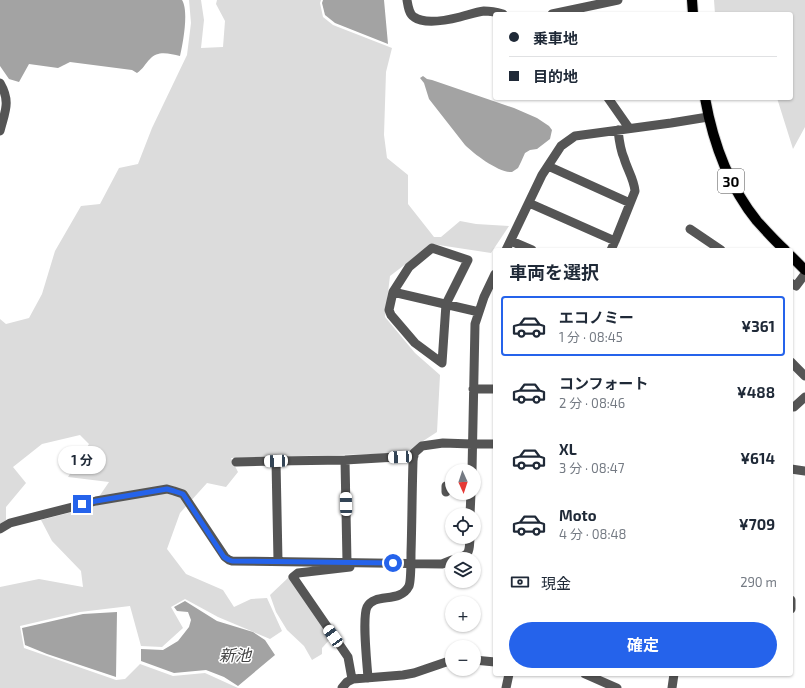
<!DOCTYPE html>
<html lang="ja">
<meta charset="utf-8">
<style>
body{margin:0;font-family:"Exo 2","Noto Sans JP",sans-serif;background:#f2f2f3;color:#1f2937;height:100vh;display:flex;flex-direction:column;font-size:15px;white-space:nowrap}
*{box-sizing:border-box;margin:0}
p{font-size:13px;color:#747a83}
.icon{flex:none;width:22px;height:22px;fill:none;stroke:currentColor;stroke-width:2;stroke-linecap:round;stroke-linejoin:round}
.map{position:relative;flex:1;overflow:hidden}
.details{position:absolute;left:493px;top:248px;width:300px;height:428px;display:flex;flex-direction:column;background:#fff;border-radius:4px;box-shadow:0 1px 3px #0004}
.details>*{flex:none}
.top-card{position:absolute;left:493px;top:12px;width:300px;height:88px;border-radius:4px;box-shadow:0 1px 3px #0004;display:grid;align-content:center;height:88px;padding:0 16px;background:#fff}
.needle{width:26px;rotate:177deg}
.buttons{position:absolute;left:445px;top:464px;display:grid;gap:8px}
.buttons a{display:grid;place-items:center;width:36px;height:36px;border-radius:50%;background:#fff;box-shadow:0 1px 3px #0004;font-size:20px}
.end{position:absolute;width:18px;height:18px;margin:-9px;border:5px solid #2563eb;background:#fff;box-shadow:0 0 0 2px #fff}
.from{border-radius:50%}
.bubble{position:absolute;height:28px;border-radius:14px;background:#fff;box-shadow:0 1px 3px #0004;font-size:13px;font-weight:700;line-height:28px;text-align:center}
.car{position:absolute;width:12px;height:24px;margin:-12px -6px;border-radius:5px;box-shadow:0 0 3px 1px #0007;background:linear-gradient(#fff 24%,#345 0 40%,#fff 0 76%,#345 0 86%,#fff 0)}
.top-card b{display:flex;align-items:center;gap:14px;height:38px;font-size:15px}
.top-card b+b{border-top:1px solid #e0e1e3}
.top-card i{width:10px;height:10px;background:#1f2937}
ul{padding:0;list-style:none}
li{display:flex;align-items:center;gap:12px;height:60px;margin:0 8px 6px;padding:0 8px;border:2px solid transparent;border-radius:4px}
li div{flex:1}
li b{display:block;font-size:15px}
li em{font-style:normal;font-weight:700}
li.selected{border-color:#2563eb}
li>.icon{width:36px;height:36px;stroke-width:1.5}
h2{padding:0 16px;font-size:18px;line-height:48px}
.pay{display:flex;align-items:center;gap:10px;height:44px;padding:0 16px;font-size:15px}
.pay p{margin-inline-start:auto}
.primary-button{display:flex;gap:8px;margin-top:auto;padding:8px 16px}
.primary-button a{flex:1;height:46px;border-radius:24px;background:#2563eb;color:#fff;font-size:16px;font-weight:700;line-height:46px;text-align:center}
.map>svg:first-child{display:block}
.green{fill:#dcdcdc}
.water{fill:#a3a3a3}
.lines{fill:none;stroke-linecap:round;stroke-linejoin:round}
.major-casing{stroke:#dbdbdb;stroke-width:12}
.minor{stroke:#555;stroke-width:9}
.major{stroke:#000;stroke-width:10}
.route{stroke:#2563eb;stroke-width:5}
.labels{text-anchor:middle;dominant-baseline:central;stroke-width:3;stroke-linejoin:round;paint-order:stroke}
.shield{fill:#fff;stroke:#4c4c4c;stroke-width:1}
.shield-label{font-size:14px;font-weight:bold;fill:#000}
.water-label{font-size:16px;font-style:italic;fill:#444;stroke:#fff}
</style>
<div class="map">
<svg width="805" height="688" viewBox="0 0 805 688">
<rect width="100%" height="100%" fill="#fff"/>
<path class="green" d="M189,0h12l3,20 -3,28 22,-1 2,-26 -9,-17 1,-4h104l-1,3 3,14 10,8 59,23 -6,24 -2,63 3,23 21,17v29l26,33h7l19,-16 16,3 33,2 -18,27 -59,-9 -42,32 -5,41 30,36 25,22 -3,57 -17,11 -10,10 -179,5 7,14 -12,15 -19,-4 -27,30 -13,36 19,25 37,16 11,17 17,-8 16,-1 15,33 -12,8 -52,-22 -33,-18 -14,8 12,21 -21,19 -21,-1 -11,-40 -50,6 -60,14 4,22 92,32 9,-1 15,-15 33,12 32,-3 33,15h-238v-101l39,-8 44,8 -2,-16 -29,-30 -11,-21 51,-13 17,-25 -41,-5 21,-33 -9,-9 -38,9 -29,23 13,16 -20,24v13l-6,4v-205l6,5 23,-6 13,-24 13,-43 26,-45 19,-2 19,-36 19,-4 14,-36 35,-73 4,-32z
M714,0h91v127l-12,22 -16,-51h14v-84h-76z
M289,577l43,60 -10,11v6l-10,6 -8,-14 -17,-16 -11,-18 -6,-17z"/>
<path class="water" d="M0,0h182c7,11 1,43 -2,56 -10,-2 -22,-6 -30,3 -5,5 -7,10 -13,14l-5,-3 -62,-8 -12,6 -29,-4 -10,18 -10,-3 -9,-13z
M323,0h61l4,44 -53,-21 -10,-8 -3,-12z
M423,76l4,3 5,1 82,28 23,10 12,8 3,4 -2,9 -13,10 -7,1 -5,3 -4,9 -3,6 -6,4c-13,1 -38,-18 -47,-27l-36,-46 -5,-16 -4,-5z
M185,601l32,20 36,11 12,8 10,15 -37,31 -14,-9 -18,-7 -32,3 -33,-12v-12l22,1 15,-9 11,-14 2,-7 -3,-8 -11,-1 -3,-4z
M117,612l-1,65 -69,-23 -22,-9 -3,-17 61,-14z"/>
<g class="lines">
<g class="major-casing">
<path id="major" d="M692,0l1,14
M705,98c8,45 23,87 52,123 9,10 18,20 28,29
M791,256l14,14"/>
</g>
<path class="minor" d="M407,0c1,6 2,14 7,17 11,8 34,3 46,0 8,-2 16,-5 24,-6 7,0 12,1 19,3
M552,14l66,-14
M0,83c11,19 5,28 0,48
M608,98l21,30
M548,166l82,37
M529,203l86,38 -4,9
M690,229l31,21
M511,241l21,9
M615,241l20,-50c-1,-12 -8,-22 -11,-33 -4,-9 -5,-19 -6,-28
M506,250l36,-75 19,-29 14,-10 96,-13 37,-6
M791,283l5,3 9,-12
M393,292l-4,18 2,5 24,28 27,20 4,-59 22,-44 -36,-12 -23,19 -16,25 86,20
M791,362l14,14
M473,389h22
M791,407h3l11,-10
M345,460l2,102
M236,462l40,-1
M791,469l14,2
M472,471l3,-147 9,-27 11,-23
M446,492v-6h6
M470,515l1,-22
M0,529l10,-6 86,-22 71,-12 7,2 9,3 42,63 4,3 3,1 210,3 10,-4
M456,559c15,-5 13,-7 14,-22
M278,561l-2,-100 69,-1 69,-4
M350,567l-52,6 -5,4 55,80 4,22
M791,600v9
M474,660l21,2
M585,674l32,14
M368,678c-1,-15 -6,-60 -1,-71 8,-15 33,-3 42,-21 2,-5 2,-27 2,-33 1,-31 1,-61 2,-92l1,-8 8,-7 21,-3 29,1h23
M342,688l5,-6 6,-3 50,-4 11,-2 38,-13
M506,688l3,-14
M672,688l2,-14"/>
<use href="#major" class="major"/>
</g>
<g class="lines">
<path class="route" d="M82,504l14,-3 71,-12 7,2 9,3 41,63 5,3 3,1 161,2"/>
</g>
<g class="labels">
<rect class="shield" x="718" y="169" width="26" height="24" rx="3"/>
<g class="shield-label">
<text x="731" y="181">30</text>
</g>
<g class="water-label">
<text x="235" y="654">新池</text>
</g>
</g>
</svg>
<div class="buttons">
<a><svg class="needle" viewBox="-14 -14 28 28"><path d="M0-13l5 13h-10z" fill="#e53935"/><path d="M0 13l5-13h-10z" fill="#747a83"/></svg></a>
<a><svg class="icon" aria-label="locate" viewBox="0 0 24 24"><circle cx="12" cy="12" r="6"/><path d="M12 2v4M12 18v4M2 12h4M18 12h4"/></svg></a>
<a><svg class="icon" aria-label="layers" viewBox="0 0 24 24"><path d="M12 4l9 5-9 5-9-5zM3 14l9 5 9-5"/></svg></a>
<a>+</a>
<a>−</a>
</div>
<i class="end from" style="left:393px;top:563px"></i>
<i class="end" style="left:82px;top:504px"></i>
<div class="bubble" style="left:58px;top:446px;width:48px">1 分</div>
<i class="car" style="left:400px;top:457px;rotate:267deg"></i>
<i class="car" style="left:276px;top:461px;rotate:268deg"></i>
<i class="car" style="left:346px;top:504px;rotate:359deg"></i>
<i class="car" style="left:333px;top:636px;rotate:325deg"></i>
<div class="top-card">
<b><i class="from"></i>乗車地</b>
<b><i></i>目的地</b>
</div>
<section class="details">
<h2>車両を選択</h2>
<ul>
<li class="selected"><svg class="icon" aria-label="car" viewBox="0 0 24 24"><path d="M5 17H2v-5l4-1 3-4h7l3 4 3 1v5h-3M9 17h6M6 11h13"/><circle cx="7" cy="17" r="2"/><circle cx="17" cy="17" r="2"/></svg><div><b>エコノミー</b><p>1 分 · 08:45</p></div><em>¥361</em></li>
<li><svg class="icon" aria-label="car" viewBox="0 0 24 24"><path d="M5 17H2v-5l4-1 3-4h7l3 4 3 1v5h-3M9 17h6M6 11h13"/><circle cx="7" cy="17" r="2"/><circle cx="17" cy="17" r="2"/></svg><div><b>コンフォート</b><p>2 分 · 08:46</p></div><em>¥488</em></li>
<li><svg class="icon" aria-label="car" viewBox="0 0 24 24"><path d="M5 17H2v-5l4-1 3-4h7l3 4 3 1v5h-3M9 17h6M6 11h13"/><circle cx="7" cy="17" r="2"/><circle cx="17" cy="17" r="2"/></svg><div><b>XL</b><p>3 分 · 08:47</p></div><em>¥614</em></li>
<li><svg class="icon" aria-label="car" viewBox="0 0 24 24"><path d="M5 17H2v-5l4-1 3-4h7l3 4 3 1v5h-3M9 17h6M6 11h13"/><circle cx="7" cy="17" r="2"/><circle cx="17" cy="17" r="2"/></svg><div><b>Moto</b><p>4 分 · 08:48</p></div><em>¥709</em></li>
</ul>
<div class="pay"><svg class="icon" aria-label="cash" viewBox="0 0 24 24"><path d="M3 7h18v10H3z"/><circle cx="12" cy="12" r="2"/></svg>現金<p>290 m</p></div>
<div class="primary-button"><a>確定</a></div>
</section>
</div>
